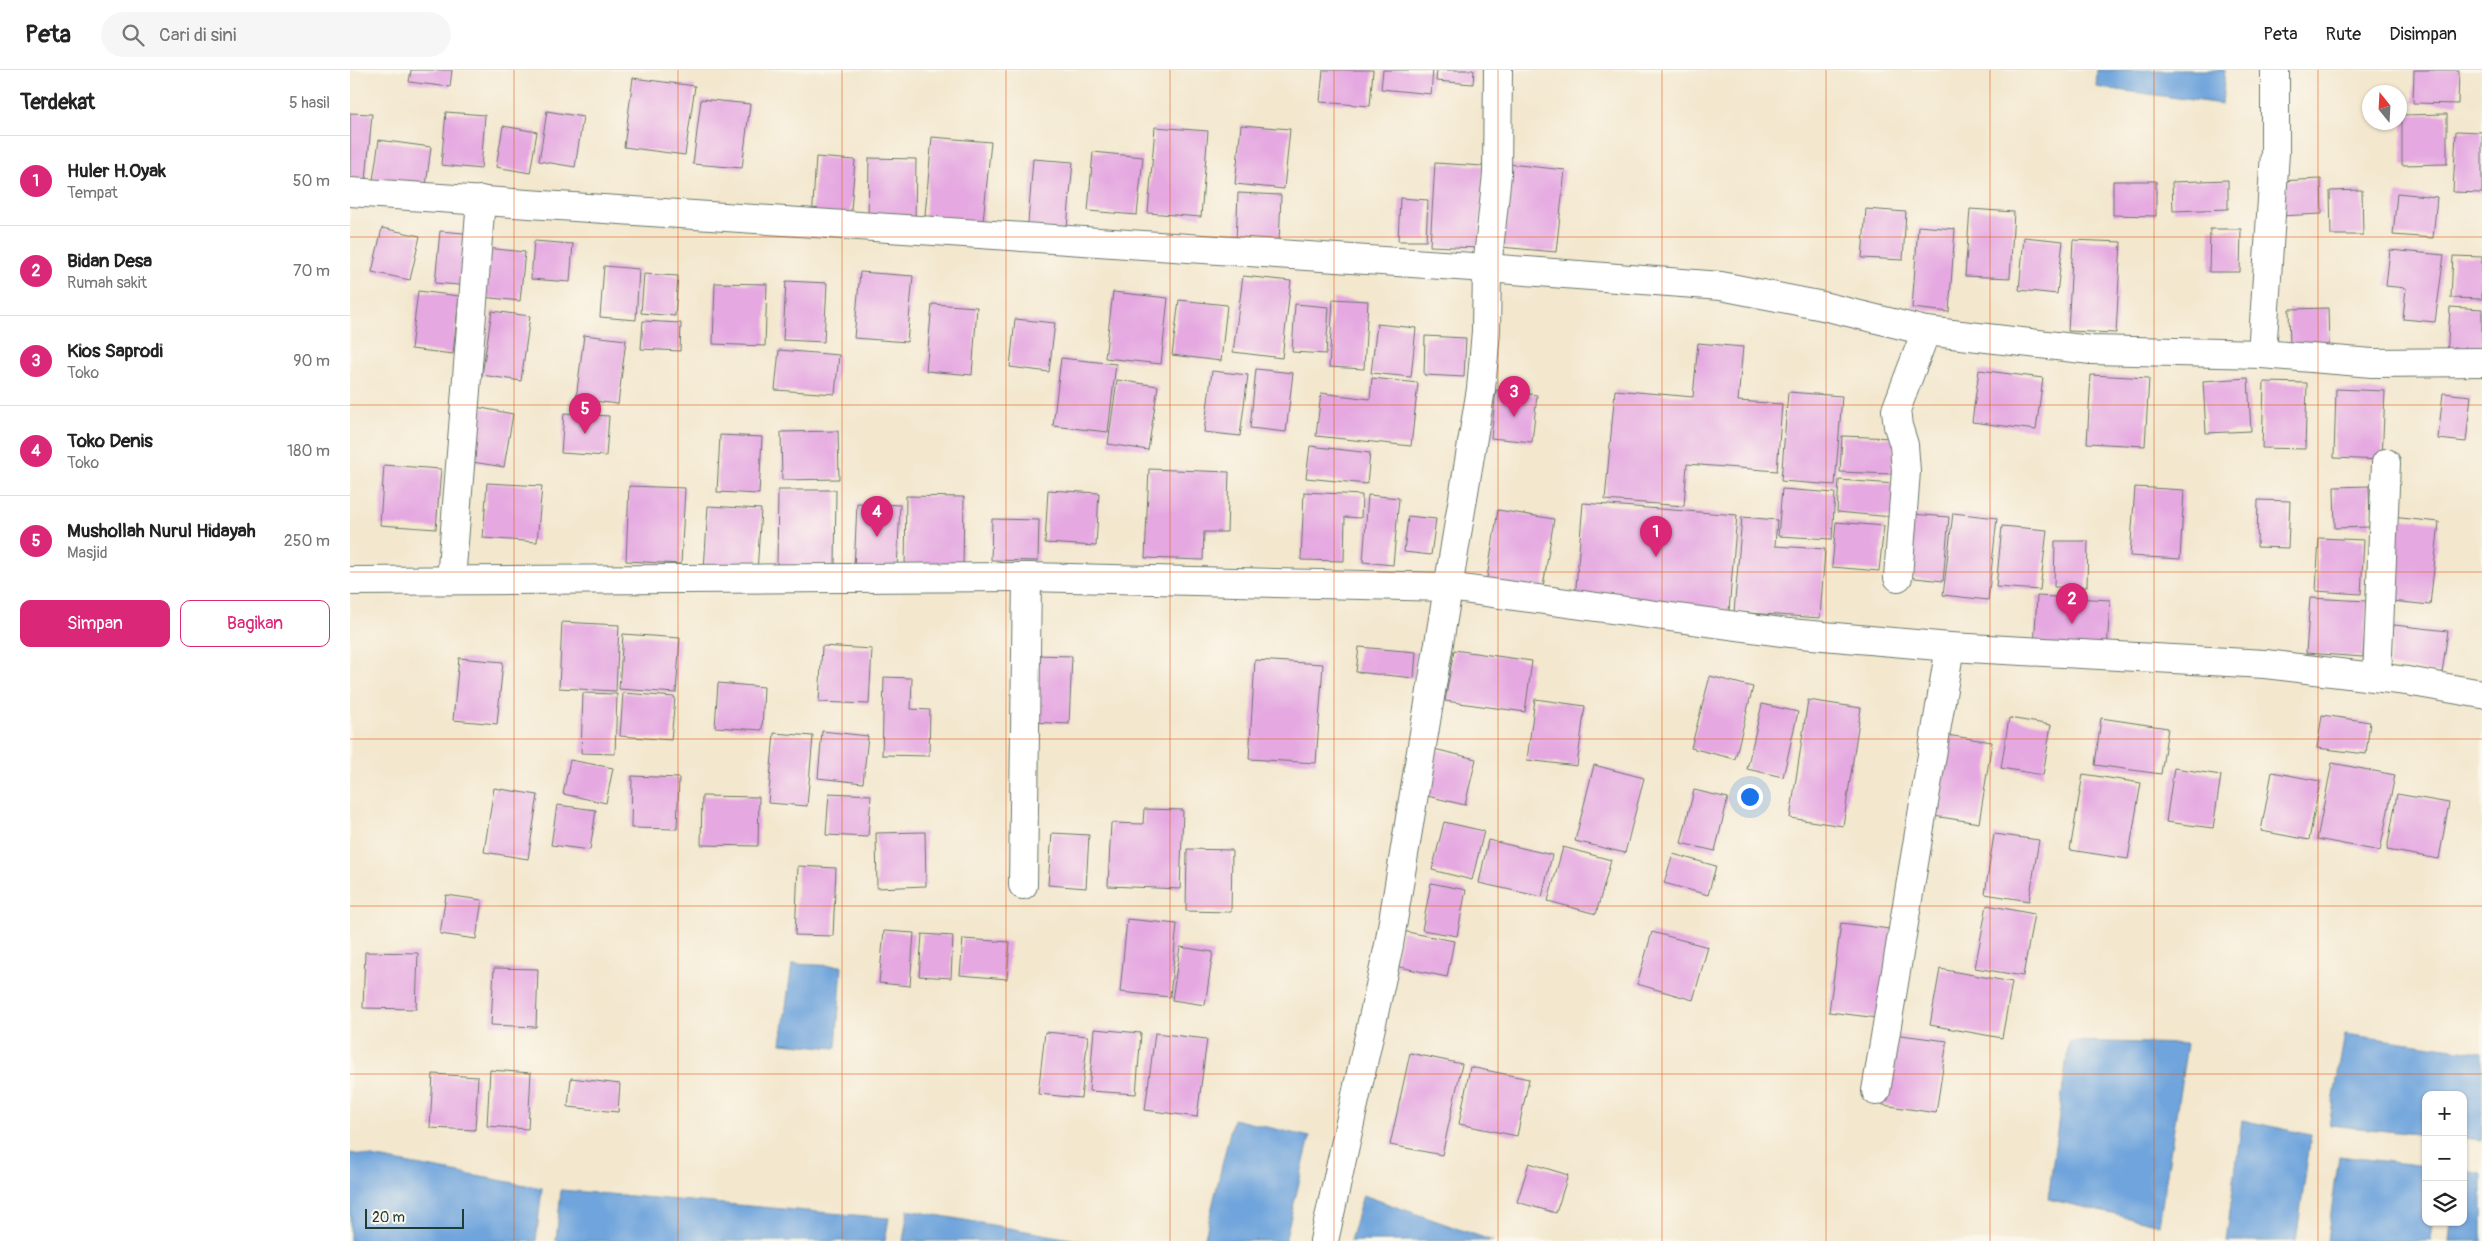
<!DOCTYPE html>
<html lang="id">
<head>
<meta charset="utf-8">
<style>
	:root { --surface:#fff; --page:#f6f6f6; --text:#222; --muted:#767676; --line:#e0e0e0; --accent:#db2777 }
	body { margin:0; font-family:Pangolin,sans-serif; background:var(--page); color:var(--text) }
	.controls { position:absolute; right:15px; bottom:15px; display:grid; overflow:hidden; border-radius:10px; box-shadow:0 1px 4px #0004 }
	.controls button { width:45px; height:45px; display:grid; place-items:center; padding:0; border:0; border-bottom:1px solid var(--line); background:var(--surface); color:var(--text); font:25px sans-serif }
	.compass { position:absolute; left:2012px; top:15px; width:45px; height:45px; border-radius:50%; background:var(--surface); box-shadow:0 1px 4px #0004; rotate:342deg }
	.scale { position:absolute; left:15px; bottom:12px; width:99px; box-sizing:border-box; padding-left:5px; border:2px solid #1f3d34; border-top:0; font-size:14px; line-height:18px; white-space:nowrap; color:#1f3d34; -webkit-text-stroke:4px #fbf7ec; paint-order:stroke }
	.you { position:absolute; left:1399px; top:726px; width:18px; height:18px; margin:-12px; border:4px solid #fff; border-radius:50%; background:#1a73e8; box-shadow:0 0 0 8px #1a73e833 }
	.badge { display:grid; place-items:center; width:32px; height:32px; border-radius:50%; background:var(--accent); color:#fff; font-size:16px; font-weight:700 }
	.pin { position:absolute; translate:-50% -41px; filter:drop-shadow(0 1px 2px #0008) }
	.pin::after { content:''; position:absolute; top:26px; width:18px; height:15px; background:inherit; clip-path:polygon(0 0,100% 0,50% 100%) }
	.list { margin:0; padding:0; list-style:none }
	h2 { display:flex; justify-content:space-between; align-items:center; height:65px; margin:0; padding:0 20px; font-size:21px }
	h2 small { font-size:16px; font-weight:400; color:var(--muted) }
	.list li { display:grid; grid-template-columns:32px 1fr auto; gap:15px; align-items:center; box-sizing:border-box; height:90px; padding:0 20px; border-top:1px solid var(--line) }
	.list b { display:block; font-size:19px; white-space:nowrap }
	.list p { margin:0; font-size:16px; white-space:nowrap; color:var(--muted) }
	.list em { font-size:16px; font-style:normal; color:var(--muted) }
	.actions { display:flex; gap:10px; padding:15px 20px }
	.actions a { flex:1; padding:11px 0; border:1px solid var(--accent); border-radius:10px; text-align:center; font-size:18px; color:var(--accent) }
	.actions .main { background:var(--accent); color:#fff }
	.icon { flex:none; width:28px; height:28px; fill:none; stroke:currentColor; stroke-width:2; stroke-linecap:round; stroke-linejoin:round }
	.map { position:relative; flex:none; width:2132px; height:1171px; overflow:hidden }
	header { display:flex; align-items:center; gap:30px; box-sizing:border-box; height:70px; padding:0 25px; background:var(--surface); border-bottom:1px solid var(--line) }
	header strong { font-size:24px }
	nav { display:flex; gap:28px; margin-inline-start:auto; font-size:18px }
	.search { width:350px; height:45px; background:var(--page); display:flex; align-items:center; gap:12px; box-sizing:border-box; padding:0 18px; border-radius:28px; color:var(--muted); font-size:19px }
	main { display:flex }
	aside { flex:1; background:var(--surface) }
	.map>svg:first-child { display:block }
	.water { fill:#6fa4dc; stroke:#477088 }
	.building { fill:#e5a8e1 }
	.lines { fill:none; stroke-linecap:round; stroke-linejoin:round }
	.minor-casing { stroke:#69786a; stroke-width:30 }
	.minor { stroke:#fff; stroke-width:28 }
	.grid { fill:none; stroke:#de580e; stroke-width:1; stroke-opacity:0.55 }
</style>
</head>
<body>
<header>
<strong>Peta</strong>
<div class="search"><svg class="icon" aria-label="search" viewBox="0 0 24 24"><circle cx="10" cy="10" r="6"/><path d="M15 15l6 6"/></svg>Cari di sini</div>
<nav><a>Peta</a><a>Rute</a><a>Disimpan</a></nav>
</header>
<main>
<aside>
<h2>Terdekat<small>5 hasil</small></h2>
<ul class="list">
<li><span class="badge">1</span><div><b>Huler H.Oyak</b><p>Tempat</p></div><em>50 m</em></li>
<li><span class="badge">2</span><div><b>Bidan Desa</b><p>Rumah sakit</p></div><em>70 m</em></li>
<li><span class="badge">3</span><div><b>Kios Saprodi</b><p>Toko</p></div><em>90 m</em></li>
<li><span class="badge">4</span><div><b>Toko Denis</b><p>Toko</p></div><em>180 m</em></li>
<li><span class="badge">5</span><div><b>Mushollah Nurul Hidayah</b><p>Masjid</p></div><em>250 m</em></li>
</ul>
<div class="actions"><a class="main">Simpan</a><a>Bagikan</a></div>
</aside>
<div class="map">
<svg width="2132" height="1171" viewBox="0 0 2132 1171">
	<rect width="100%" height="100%" fill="#fbf7ec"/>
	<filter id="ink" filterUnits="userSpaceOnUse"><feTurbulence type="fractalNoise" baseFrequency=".02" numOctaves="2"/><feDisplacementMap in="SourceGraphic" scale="10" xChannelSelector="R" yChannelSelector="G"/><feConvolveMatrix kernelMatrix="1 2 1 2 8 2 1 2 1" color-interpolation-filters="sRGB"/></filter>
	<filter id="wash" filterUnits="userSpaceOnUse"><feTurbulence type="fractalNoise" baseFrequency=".0096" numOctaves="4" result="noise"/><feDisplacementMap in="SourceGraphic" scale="20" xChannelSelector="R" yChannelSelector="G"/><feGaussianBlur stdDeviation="1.12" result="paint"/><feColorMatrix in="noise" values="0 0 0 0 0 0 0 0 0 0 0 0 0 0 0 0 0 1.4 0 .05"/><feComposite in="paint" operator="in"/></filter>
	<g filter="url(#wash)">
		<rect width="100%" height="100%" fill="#f3e7ce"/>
		<!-- water -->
		<g class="water">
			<polygon points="1747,0 1875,0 1872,34 1746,17"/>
			<polygon points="442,894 492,896 486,978 431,973"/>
			<polygon points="1995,964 2132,983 2132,1070 2113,1068 2113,1025 2076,1025 2076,1065 1979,1055"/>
			<polygon points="1719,971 1837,974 1809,1155 1698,1129"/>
			<polygon points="883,1049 960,1067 935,1171 854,1171"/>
			<polygon points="1892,1050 1961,1065 1946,1171 1876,1171"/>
			<polygon points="0,1083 192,1118 186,1171 0,1171"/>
			<polygon points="1989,1086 2076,1096 2076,1152 2083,1152 2081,1171 1977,1171"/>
			<polygon points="2113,1100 2132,1104 2132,1171 2099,1171 2101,1152 2113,1152"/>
			<polygon points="211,1120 539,1148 535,1171 206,1171"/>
			<polygon points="1013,1125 1143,1171 1000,1171"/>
			<polygon points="558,1140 732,1171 553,1171"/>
		</g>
		<g id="blocks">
			<!-- building -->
			<g class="building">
				<polygon points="61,0 102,0 100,17 59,12"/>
				<polygon points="973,0 1023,0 1020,36 970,32"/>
				<polygon points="1033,0 1083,0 1081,24 1031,19"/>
				<polygon points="1087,0 1124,0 1123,14 1086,11"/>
				<polygon points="2064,0 2109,0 2108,34 2063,33"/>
				<polygon points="283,8 345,16 335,85 274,77"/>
				<polygon points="351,29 400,34 392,98 343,94"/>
				<polygon points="197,41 233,47 225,97 189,91"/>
				<polygon points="96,42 135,45 131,99 91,95"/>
				<polygon points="0,43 22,44 16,110 0,109"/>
				<polygon points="2097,44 2097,94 2052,95 2052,45"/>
				<polygon points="891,55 940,59 934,119 885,114"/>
				<polygon points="153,56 187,62 180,103 146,97"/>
				<polygon points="805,57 858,61 851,147 798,143"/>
				<polygon points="2106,61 2132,62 2132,123 2103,122"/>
				<polygon points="582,67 641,72 632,161 574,156"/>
				<polygon points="29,70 81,77 75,124 22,117"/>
				<polygon points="743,82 793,87 787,145 738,141"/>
				<polygon points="466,87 505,90 500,153 462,151"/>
				<polygon points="519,88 566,89 565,153 518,152"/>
				<polygon points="683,89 723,92 716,168 677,165"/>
				<polygon points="1085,93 1133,96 1129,178 1080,176"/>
				<polygon points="1159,94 1215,100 1206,182 1150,177"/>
				<polygon points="1971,109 1972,144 1929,146 1928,111"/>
				<polygon points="1878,110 1878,139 1823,141 1822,112"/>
				<polygon points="1763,111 1806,111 1806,146 1763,145"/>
				<polygon points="2012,120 2013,165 1981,165 1980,121"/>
				<polygon points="888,123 931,125 929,174 886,172"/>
				<polygon points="2047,123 2087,127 2083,168 2043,165"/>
				<polygon points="1050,128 1078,130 1076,171 1048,171"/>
				<polygon points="1516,139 1556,142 1553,190 1512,188"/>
				<polygon points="1620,139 1664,142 1660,208 1615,206"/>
				<polygon points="1568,156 1605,159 1599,242 1562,238"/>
				<polygon points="32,158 70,166 60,210 22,202"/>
				<polygon points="1860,159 1891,159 1890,202 1859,202"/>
				<polygon points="90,161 125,164 120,216 85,213"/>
				<polygon points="1674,167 1713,171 1707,224 1669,220"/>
				<polygon points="1723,170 1771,172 1766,263 1718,261"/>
				<polygon points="184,171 223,174 220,212 181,209"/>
				<polygon points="136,178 175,182 170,231 132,227"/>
				<polygon points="2040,180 2094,185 2085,252 2053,249 2056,218 2036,216"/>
				<polygon points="2103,186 2132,187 2132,229 2101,228"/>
				<polygon points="254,196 289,199 286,250 250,247"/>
				<polygon points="510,202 563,206 557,272 504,268"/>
				<polygon points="294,204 328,206 325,246 291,243"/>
				<polygon points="893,206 941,211 932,288 883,282"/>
				<polygon points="436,211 477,213 474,272 433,270"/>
				<polygon points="365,213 417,214 415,276 363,274"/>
				<polygon points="68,221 109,226 103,284 61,279"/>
				<polygon points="763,222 818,228 811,294 755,288"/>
				<polygon points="983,229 1018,231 1014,299 979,297"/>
				<polygon points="829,230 877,235 871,291 822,285"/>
				<polygon points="582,234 627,237 622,305 576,301"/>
				<polygon points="945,234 979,237 976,284 942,282"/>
				<polygon points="2100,237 2132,239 2132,289 2097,287"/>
				<polygon points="1978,238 1979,277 1940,278 1939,239"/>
				<polygon points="142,241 180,246 171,311 132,305"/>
				<polygon points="665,249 705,253 699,302 660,297"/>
				<polygon points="293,251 331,253 330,281 291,279"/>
				<polygon points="1027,254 1066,258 1061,307 1021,303"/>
				<polygon points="234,265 276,270 268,334 226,329"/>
				<polygon points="1075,266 1116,268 1114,307 1074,305"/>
				<polygon points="1348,273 1393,277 1388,331 1432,334 1427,401 1337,394 1334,436 1255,430 1265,320 1343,327"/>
				<polygon points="429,280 489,285 485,324 425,320"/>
				<polygon points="711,288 766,294 758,362 703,356"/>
				<polygon points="906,299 943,303 936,362 900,358"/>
				<polygon points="1629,300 1693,308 1686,360 1622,352"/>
				<polygon points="862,301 898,305 890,366 854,362"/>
				<polygon points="1741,305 1799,308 1795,376 1737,373"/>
				<polygon points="1022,308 1068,313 1061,376 966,366 971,323 1020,329"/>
				<polygon points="1898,308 1901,361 1856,363 1853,311"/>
				<polygon points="767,310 808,316 798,380 758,374"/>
				<polygon points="1914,312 1957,313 1955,379 1912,378"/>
				<polygon points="1986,319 2035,321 2032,390 1984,388"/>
				<polygon points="1146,320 1187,325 1182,372 1141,368"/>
				<polygon points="1438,322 1492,326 1485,415 1431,411"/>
				<polygon points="2093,323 2121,326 2116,372 2088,369"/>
				<polygon points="126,337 163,344 154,397 116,391"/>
				<polygon points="214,343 259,346 256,386 211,383"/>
				<polygon points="488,361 489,409 432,410 431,362"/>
				<polygon points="370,365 412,367 409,424 367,422"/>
				<polygon points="1492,366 1544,368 1542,404 1490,402"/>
				<polygon points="960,376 1020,383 1017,414 956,408"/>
				<polygon points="34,395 91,399 86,459 30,455"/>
				<polygon points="799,399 879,402 877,462 854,462 853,490 795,488"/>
				<polygon points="1489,410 1545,414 1542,447 1487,442"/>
				<polygon points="137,413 192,416 187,472 133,468"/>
				<polygon points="279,416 335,418 331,494 276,491"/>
				<polygon points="2019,416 2020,457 1985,458 1984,417"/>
				<polygon points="1785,417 1834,420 1830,489 1780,486"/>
				<polygon points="1432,419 1485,423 1482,469 1428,466"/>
				<polygon points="428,420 486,420 485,497 427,497"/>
				<polygon points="698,420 749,423 746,476 695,473"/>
				<polygon points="954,422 1012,425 1011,448 995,447 994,491 951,490"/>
				<polygon points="1018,425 1049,428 1043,495 1013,492"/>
				<polygon points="556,426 614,427 613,499 555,499"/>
				<polygon points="1908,430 1940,431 1938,478 1907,477"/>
				<polygon points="507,433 550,435 547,501 504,500"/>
				<polygon points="1233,433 1387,445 1379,541 1225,529"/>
				<polygon points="358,436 411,439 407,503 354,500"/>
				<polygon points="1148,440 1204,449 1192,523 1136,514"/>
				<polygon points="1603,443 1647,448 1638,530 1593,525"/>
				<polygon points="1562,444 1599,447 1593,511 1556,507"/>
				<polygon points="1058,446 1086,449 1081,485 1054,482"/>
				<polygon points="1392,447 1427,450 1425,476 1475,479 1470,548 1384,542"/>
				<polygon points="2041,447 2089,452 2080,535 2032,530"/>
				<polygon points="642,449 689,450 688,491 641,490"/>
				<polygon points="1486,452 1534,456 1529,501 1482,497"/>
				<polygon points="1652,456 1697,460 1690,520 1646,517"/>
				<polygon points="1969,468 2014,470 2011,524 1966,521"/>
				<polygon points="1705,471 1738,471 1737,517 1704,517"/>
				<polygon points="1687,526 1760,530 1757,582 1684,578"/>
				<polygon points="1960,528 2017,531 2013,587 1956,583"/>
				<polygon points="212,552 269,555 266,621 209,618"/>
				<polygon points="2044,555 2098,561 2092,603 2039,596"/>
				<polygon points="273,564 330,568 326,623 269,619"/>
				<polygon points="472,576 522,579 519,634 469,632"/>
				<polygon points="1009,577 1066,582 1064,608 1006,602"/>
				<polygon points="1104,580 1182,591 1175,642 1095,631"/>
				<polygon points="685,585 722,586 719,654 682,652"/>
				<polygon points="109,588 153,592 147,654 103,650"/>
				<polygon points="905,590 973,594 966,693 899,689"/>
				<polygon points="1360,606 1403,617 1385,689 1341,678"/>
				<polygon points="534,607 562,608 561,639 580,640 579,686 532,685"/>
				<polygon points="368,613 414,617 412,660 365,657"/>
				<polygon points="233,623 267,624 265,684 231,683"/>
				<polygon points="273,623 325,627 321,670 270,666"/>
				<polygon points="1185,629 1235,636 1227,696 1177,690"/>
				<polygon points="1458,630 1511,638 1493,756 1440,748"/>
				<polygon points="1412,634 1448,642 1433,707 1397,699"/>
				<polygon points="1972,645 2020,652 2016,684 1967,678"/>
				<polygon points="1659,648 1701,655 1693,705 1651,698"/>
				<polygon points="1751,648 1818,658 1811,704 1745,695"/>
				<polygon points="472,661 518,666 513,713 468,708"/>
				<polygon points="424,663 463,666 457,736 418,733"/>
				<polygon points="1590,664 1642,672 1629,753 1577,745"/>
				<polygon points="1084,679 1126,689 1115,735 1073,725"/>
				<polygon points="220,690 263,698 256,733 213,724"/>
				<polygon points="1982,693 2045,705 2030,781 1967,769"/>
				<polygon points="1244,695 1294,708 1275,783 1225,771"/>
				<polygon points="1824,698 1871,705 1863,758 1816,752"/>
				<polygon points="1922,702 1970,711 1959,770 1911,761"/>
				<polygon points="1733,704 1791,713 1778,789 1720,780"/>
				<polygon points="282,706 329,708 327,759 281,758"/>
				<polygon points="144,718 188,725 178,789 134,782"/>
				<polygon points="1344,720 1378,728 1365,781 1331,773"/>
				<polygon points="479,723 521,725 518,767 476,765"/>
				<polygon points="2047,724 2099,733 2089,789 2037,780"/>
				<polygon points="352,726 409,727 408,776 351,775"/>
				<polygon points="207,735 246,740 240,780 201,775"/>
				<polygon points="794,739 833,740 830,819 758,816 761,753 793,754"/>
				<polygon points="1094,752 1134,761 1122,810 1082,800"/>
				<polygon points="575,762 576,816 527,818 526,763"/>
				<polygon points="702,763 739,765 736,818 698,815"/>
				<polygon points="1644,764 1689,770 1679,831 1635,824"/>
				<polygon points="1138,770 1202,785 1192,827 1129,813"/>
				<polygon points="1213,777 1261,790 1246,844 1198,831"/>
				<polygon points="837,779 882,780 881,842 836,841"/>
				<polygon points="1323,784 1366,796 1358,825 1314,813"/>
				<polygon points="448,796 486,798 483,866 445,865"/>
				<polygon points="1081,813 1116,820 1107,866 1072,860"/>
				<polygon points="96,825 132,830 126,869 90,864"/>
				<polygon points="1637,835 1684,844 1673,906 1625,898"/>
				<polygon points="777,849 827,854 820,927 770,922"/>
				<polygon points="1491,853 1548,860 1536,949 1479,942"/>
				<polygon points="534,861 564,863 560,916 529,913"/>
				<polygon points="1052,861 1104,871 1097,907 1045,896"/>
				<polygon points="1302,862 1358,877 1343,930 1287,914"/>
				<polygon points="572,864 603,866 601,908 569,906"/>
				<polygon points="613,869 660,872 657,909 610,905"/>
				<polygon points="830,877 863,882 855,935 822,930"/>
				<polygon points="15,882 68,883 66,939 13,938"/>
				<polygon points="144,898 188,899 186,957 141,955"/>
				<polygon points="1590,899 1662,912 1652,968 1580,955"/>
				<polygon points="744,959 791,963 786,1024 739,1021"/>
				<polygon points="695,962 738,966 731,1028 688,1024"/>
				<polygon points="805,963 857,969 847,1047 795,1040"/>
				<polygon points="1543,964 1597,971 1586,1043 1533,1035"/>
				<polygon points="1060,983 1112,994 1092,1085 1040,1075"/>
				<polygon points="1120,997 1179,1009 1167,1066 1109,1054"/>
				<polygon points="140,1000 181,1003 178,1059 137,1056"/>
				<polygon points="83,1004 128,1007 125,1060 80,1058"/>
				<polygon points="221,1008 270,1014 268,1042 218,1037"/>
				<polygon points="1179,1093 1218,1105 1206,1143 1167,1132"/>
			</g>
		</g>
	</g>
	<g filter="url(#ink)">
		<use href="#blocks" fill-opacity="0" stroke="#69786a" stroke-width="1"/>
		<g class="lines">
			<!-- minor casing -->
			<g class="minor-casing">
				<g id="minor">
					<polyline points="0,122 1137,198 1371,216 1473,236 1576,261 1741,280 1912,284 2022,293 2132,292"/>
					<polyline points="1912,284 1925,83 1925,0"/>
					<polyline points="1548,507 1556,401 1554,375 1548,356 1546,340 1576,261"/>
					<polyline points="101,510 131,130"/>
					<polyline points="0,511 677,507 1098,517 1439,563 1600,577 1915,594 2057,611 2132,624"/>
					<polyline points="2027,607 2036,393"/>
					<polyline points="673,815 677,507"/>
					<polyline points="1526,1021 1600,577"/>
					<polyline points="974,1171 1039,875 1131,319 1136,261 1137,198 1147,104 1148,0"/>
				</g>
			</g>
			<!-- minor -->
			<use href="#minor" class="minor"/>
		</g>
	</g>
	<!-- grid -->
	<path class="grid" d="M164,0V1171M328,0V1171M492,0V1171M656,0V1171M820,0V1171M984,0V1171M1148,0V1171M1312,0V1171M1476,0V1171M1640,0V1171M1804,0V1171M1968,0V1171M0,167H2132M0,335H2132M0,502H2132M0,669H2132M0,836H2132M0,1004H2132"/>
</svg>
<div class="controls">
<button>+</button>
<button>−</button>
<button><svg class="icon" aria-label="layers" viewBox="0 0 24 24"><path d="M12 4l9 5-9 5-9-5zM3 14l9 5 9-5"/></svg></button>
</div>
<svg class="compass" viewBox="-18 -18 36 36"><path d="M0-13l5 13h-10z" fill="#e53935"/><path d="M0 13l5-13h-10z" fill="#767676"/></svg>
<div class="scale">20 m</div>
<div class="you"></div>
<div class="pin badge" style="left:1306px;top:487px">1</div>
<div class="pin badge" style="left:1722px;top:554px">2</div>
<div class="pin badge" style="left:1164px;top:347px">3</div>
<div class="pin badge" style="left:527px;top:467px">4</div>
<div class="pin badge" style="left:235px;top:364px">5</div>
</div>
</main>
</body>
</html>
